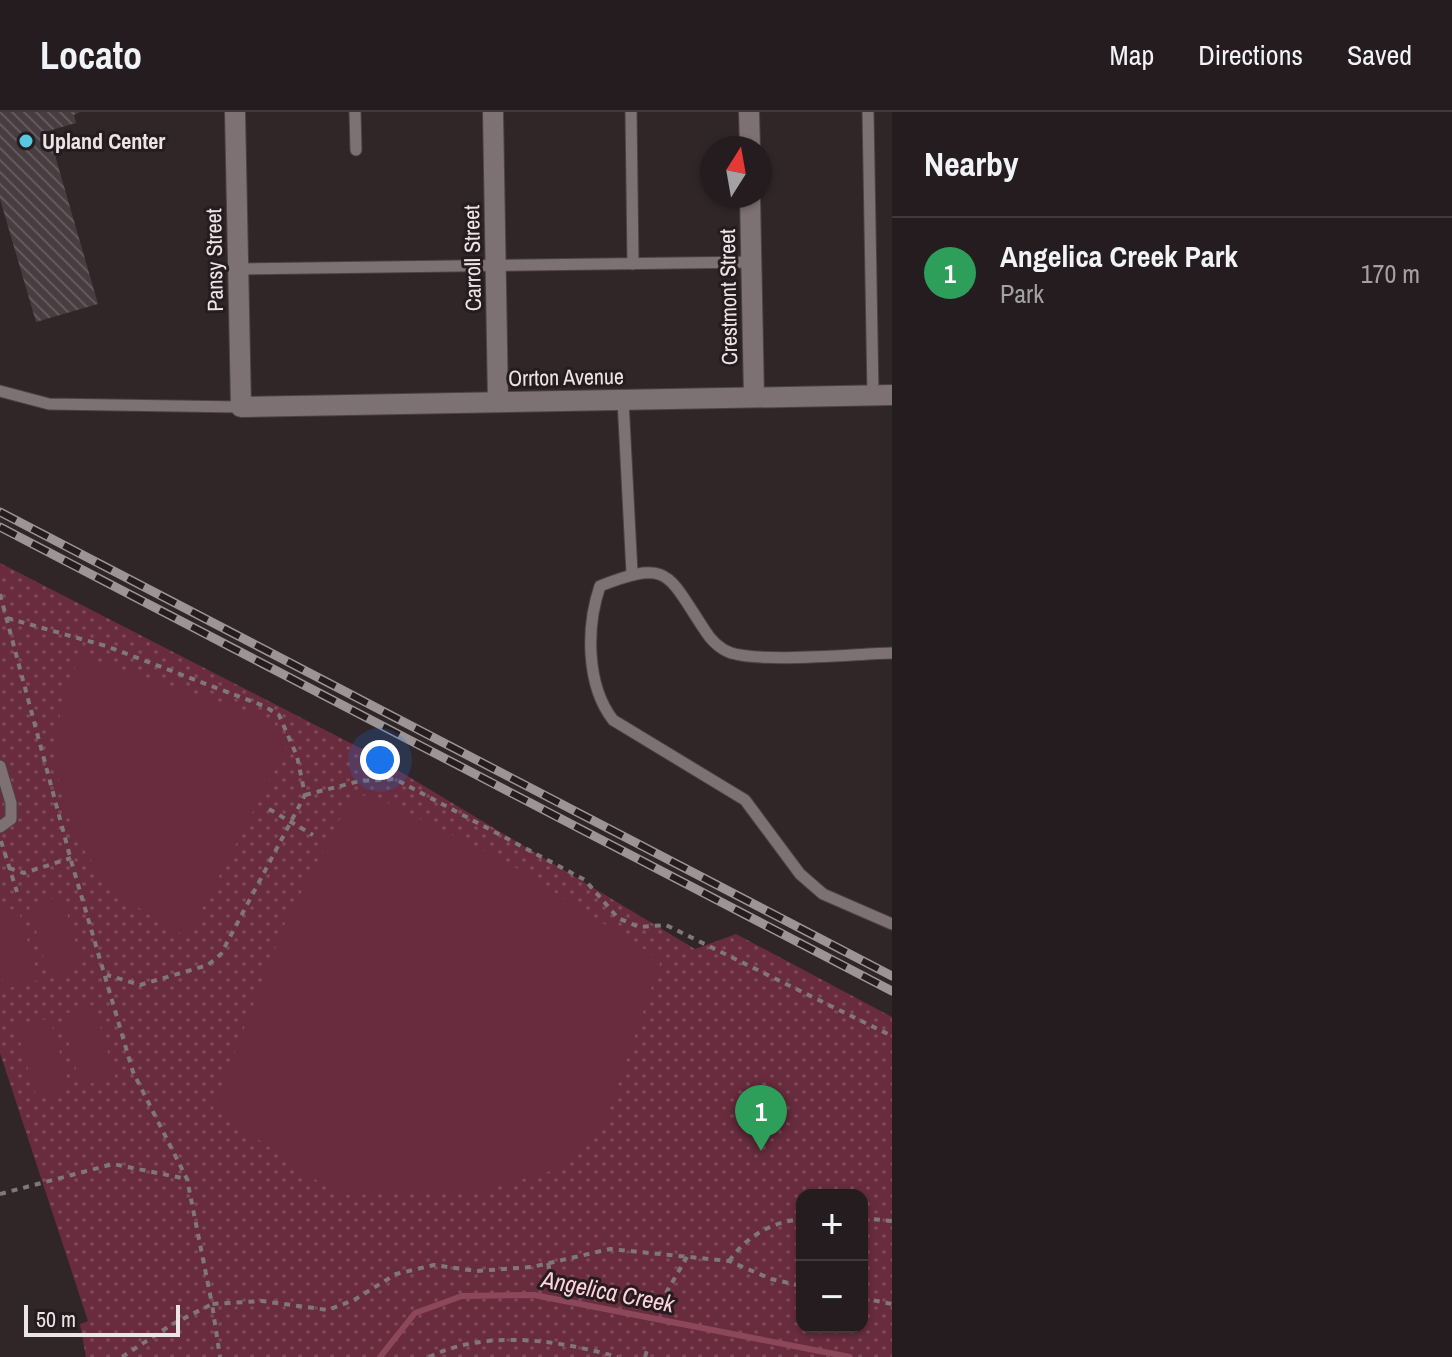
<!DOCTYPE html>
<html lang="en">
<head>
<meta charset="utf-8">
<style>
	:root { --surface:#241c1e; --page:#2c2527; --text:#f1f3f6; --muted:#a3a1a4; --line:#413a3c; --accent:#0b8043 }
	body { margin:0; font-family:"Archivo Narrow",sans-serif; background:var(--page); color:var(--text) }
	.controls { position:absolute; right:24px; bottom:24px; display:grid; overflow:hidden; border-radius:16px; box-shadow:0 2px 6px #0004 }
	.controls button { width:72px; height:72px; display:grid; place-items:center; padding:0; border:0; border-bottom:2px solid var(--line); background:var(--surface); color:var(--text); font:40px sans-serif }
	.compass { position:absolute; left:700px; top:24px; width:72px; height:72px; border-radius:50%; background:var(--surface); box-shadow:0 2px 6px #0004; rotate:11deg }
	.scale { position:absolute; left:24px; bottom:20px; width:156px; box-sizing:border-box; padding-left:8px; border:4px solid #ece5e6; border-top:0; font-size:22px; line-height:28px; white-space:nowrap; color:#ece5e6; -webkit-text-stroke:6px #261c1f; paint-order:stroke }
	.you { position:absolute; left:380px; top:648px; width:28px; height:28px; margin:-20px; border:6px solid #fff; border-radius:50%; background:#1a73e8; box-shadow:0 0 0 12px #1a73e833 }
	.badge { display:grid; place-items:center; width:52px; height:52px; border-radius:50%; background:var(--accent); color:#fff; font-size:26px; font-weight:700 }
	.pin { position:absolute; translate:-50% -66px; filter:drop-shadow(0 2px 4px #0008) }
	.pin::after { content:''; position:absolute; top:42px; width:28px; height:24px; background:inherit; clip-path:polygon(0 0,100% 0,50% 100%) }
	.list { margin:0; padding:0; list-style:none }
	h2 { display:flex; justify-content:space-between; align-items:center; height:104px; margin:0; padding:0 32px; font-size:34px }
	h2 small { font-size:26px; font-weight:400; color:var(--muted) }
	.list li { display:grid; grid-template-columns:52px 1fr auto; gap:24px; align-items:center; box-sizing:border-box; height:112px; padding:0 32px; border-top:2px solid var(--line) }
	.list b { display:block; font-size:30px; white-space:nowrap }
	.list p { margin:0; font-size:26px; white-space:nowrap; color:var(--muted) }
	.list em { font-size:26px; font-style:normal; color:var(--muted) }
	.map { position:relative; flex:none; width:892px; height:1245px; overflow:hidden }
	header { display:flex; align-items:center; gap:48px; box-sizing:border-box; height:112px; padding:0 40px; background:var(--surface); border-bottom:2px solid var(--line) }
	header strong { font-size:38px }
	nav { display:flex; gap:44px; margin-inline-start:auto; font-size:28px }
	main { display:flex }
	aside { flex:1; background:var(--surface) }
	.map>svg:first-child { display:block }
	.grass { fill:url(#grass-dots); fill-rule:evenodd }
	.garden { fill:#682c3e }
	.lines { fill:none; stroke-linecap:round; stroke-linejoin:round }
	.stream { stroke:#8d475b; stroke-width:6 }
	.building { fill:url(#building-back-hatch) }
	.service-casing { stroke:#4b4244; stroke-width:13 }
	.minor-casing { stroke:#4b4244; stroke-width:22 }
	.path { stroke:#807779; stroke-width:4; stroke-dasharray:6 6; stroke-linecap:butt }
	.service { stroke:#7d7174; stroke-width:11 }
	.minor { stroke:#7d7174; stroke-width:20 }
	.rail-casing { stroke:#9c9495; stroke-width:9 }
	.rail { stroke:#261c1f; stroke-width:6; stroke-dasharray:18; stroke-linecap:butt }
	.poi-dot { fill:#56c9e0; stroke:#261c1f; stroke-width:3 }
	.labels { text-anchor:middle; stroke-width:6; stroke-linejoin:round; paint-order:stroke }
	.poi-label { font-size:22px; font-weight:bold; fill:#ece5e6; stroke:#261c1f; text-anchor:start }
	.street-label { font-size:22px; fill:#ece5e6; stroke:#261c1f }
	.water-label { font-size:24px; font-style:italic; fill:#ffd3dd; stroke:#261c1f }
</style>
</head>
<body>
<header>
<strong>Locato</strong>
<nav><a>Map</a><a>Directions</a><a>Saved</a></nav>
</header>
<main>
<div class="map">
<svg width="892" height="1245" viewBox="0 0 892 1245">
	<defs>
		<pattern id="grass-dots" width="8" height="8" patternUnits="userSpaceOnUse" patternTransform="scale(2)"><rect width="8" height="8" fill="#682c3e"/><path d="M2 2h.1M6 6h.1" fill="none" stroke="#7e4a5a" stroke-width="1.8" stroke-linecap="round"/></pattern>
		<pattern id="building-back-hatch" width="6" height="6" patternUnits="userSpaceOnUse" patternTransform="scale(2)"><rect width="6" height="6" fill="#483d40"/><path d="M-1 5l2 2M0 0l6 6M5-1l2 2" fill="none" stroke="#63595c"/></pattern>
	</defs>
	<rect width="100%" height="100%" fill="#302628"/>
	<!-- grass -->
	<path class="grass" d="M0,451L366,639L695,837L736,822L892,905V1245H86L80,1212L88,1209L0,941ZM802,1083H862V1215H802Z"/>
	<!-- garden -->
	<g class="garden">
		<path d="M79,544L273,608L286,637L187,825C122,791 80,755 62,682C57,662 54,642 57,621C60,594 70,569 79,544Z"/>
		<polygon points="370,682 507,750 661,848 606,1007 561,1056 481,1079 338,1083 213,996 285,811 350,688"/>
		<polygon points="62,784 83,856 49,865 29,793"/>
		<polygon points="18,796 39,868 5,877 0,858 0,801"/>
		<polygon points="94,893 115,965 81,974 61,903"/>
		<polygon points="50,906 70,977 37,987 16,915"/>
	</g>
	<g class="lines">
		<!-- stream -->
		<polyline class="stream" points="380,1245 415,1201 462,1184 534,1183 850,1245"/>
	</g>
	<!-- building -->
	<polygon class="building" points="0,0 80,0 74,3 76,11 48,19 98,192 36,210 0,87"/>
	<g class="lines">
		<!-- service casing -->
		<g class="service-casing">
			<g id="service">
				<polyline points="355,0 356,38"/>
				<polyline points="631,0 633,152"/>
				<polyline points="868,0 873,283"/>
				<polyline points="239,157 752,150"/>
				<polyline points="0,279 49,292 241,295"/>
				<polyline points="623,288 632,461"/>
				<path d="M892,541C853,542 766,551 731,541C720,537 710,527 704,517C667,461 669,447 600,474C586,515 586,573 613,608L745,688L800,762L823,782L892,812"/>
				<polyline points="0,654 11,691 11,707 0,715"/>
			</g>
		</g>
		<!-- minor casing -->
		<g class="minor-casing">
			<g id="minor">
				<polyline points="235,0 241,295 892,283"/>
				<polyline points="493,0 498,290"/>
				<polyline points="749,0 750,36"/>
				<polyline points="750,84 754,285"/>
			</g>
		</g>
		<!-- path -->
		<g class="path">
			<polyline points="0,482 72,752 133,960 187,1067 212,1192 262,1189 328,1198 354,1188 396,1162 434,1153 476,1159 532,1155 610,1137 729,1149 771,1167 802,1174"/>
			<polyline points="7,506 106,534 264,594 279,603 297,644 305,683 221,842 208,853 140,873 107,863"/>
			<polyline points="305,683 360,669 395,667 585,768 618,806 639,815 666,813 892,924"/>
			<polyline points="269,697 313,723"/>
			<polyline points="1,729 17,780"/>
			<polyline points="9,756 24,761 71,746"/>
			<polyline points="0,1082 113,1052 187,1067"/>
			<polyline points="862,1106 892,1109"/>
			<path d="M729,1149C747,1124 771,1110 802,1107"/>
			<polyline points="548,1151 553,1174"/>
			<polyline points="666,1181 687,1145"/>
			<polyline points="862,1186 892,1192"/>
			<polyline points="122,1245 171,1213 212,1192 220,1245"/>
			<path d="M429,1245C488,1217 557,1228 618,1245"/>
			<polyline points="645,1245 647,1238"/>
		</g>
		<!-- service -->
		<use href="#service" class="service"/>
		<!-- minor -->
		<use href="#minor" class="minor"/>
		<!-- rail casing -->
		<g class="rail-casing">
			<g id="rail">
				<polyline points="0,400 892,864"/>
				<polyline points="0,415 892,879"/>
			</g>
		</g>
		<!-- rail -->
		<use href="#rail" class="rail"/>
	</g>
	<!-- markers -->
	<circle class="poi-dot" cx="26" cy="29" r="8"/>
	<g class="labels">
		<!-- poi labels -->
		<g class="poi-label">
			<text x="42" y="37">Upland Center</text>
		</g>
		<!-- street labels -->
		<g class="street-label">
			<text transform="translate(472 146) rotate(-91)" y="8">Carroll Street</text>
			<text transform="translate(214 148) rotate(-91)" y="8">Pansy Street</text>
			<text transform="translate(728 185) rotate(-91)" y="8">Crestmont Street</text>
			<text transform="translate(566 265) rotate(-1)" y="8">Orrton Avenue</text>
		</g>
		<!-- water labels -->
		<g class="water-label">
			<text transform="translate(608 1180) rotate(11)" y="8">Angelica Creek</text>
		</g>
	</g>
</svg>
<div class="controls">
<button>+</button>
<button>−</button>
</div>
<svg class="compass" viewBox="-18 -18 36 36"><path d="M0-13l5 13h-10z" fill="#e53935"/><path d="M0 13l5-13h-10z" fill="#a3a1a4"/></svg>
<div class="scale">50 m</div>
<div class="you"></div>
<div class="pin badge" style="left:761px;top:1039px;background:#2e9e5b">1</div>
</div>
<aside>
<h2>Nearby<small></small></h2>
<ul class="list">
<li><span class="badge" style="background:#2e9e5b">1</span><div><b>Angelica Creek Park</b><p>Park</p></div><em>170 m</em></li>
</ul>
</aside>
</main>
</body>
</html>
